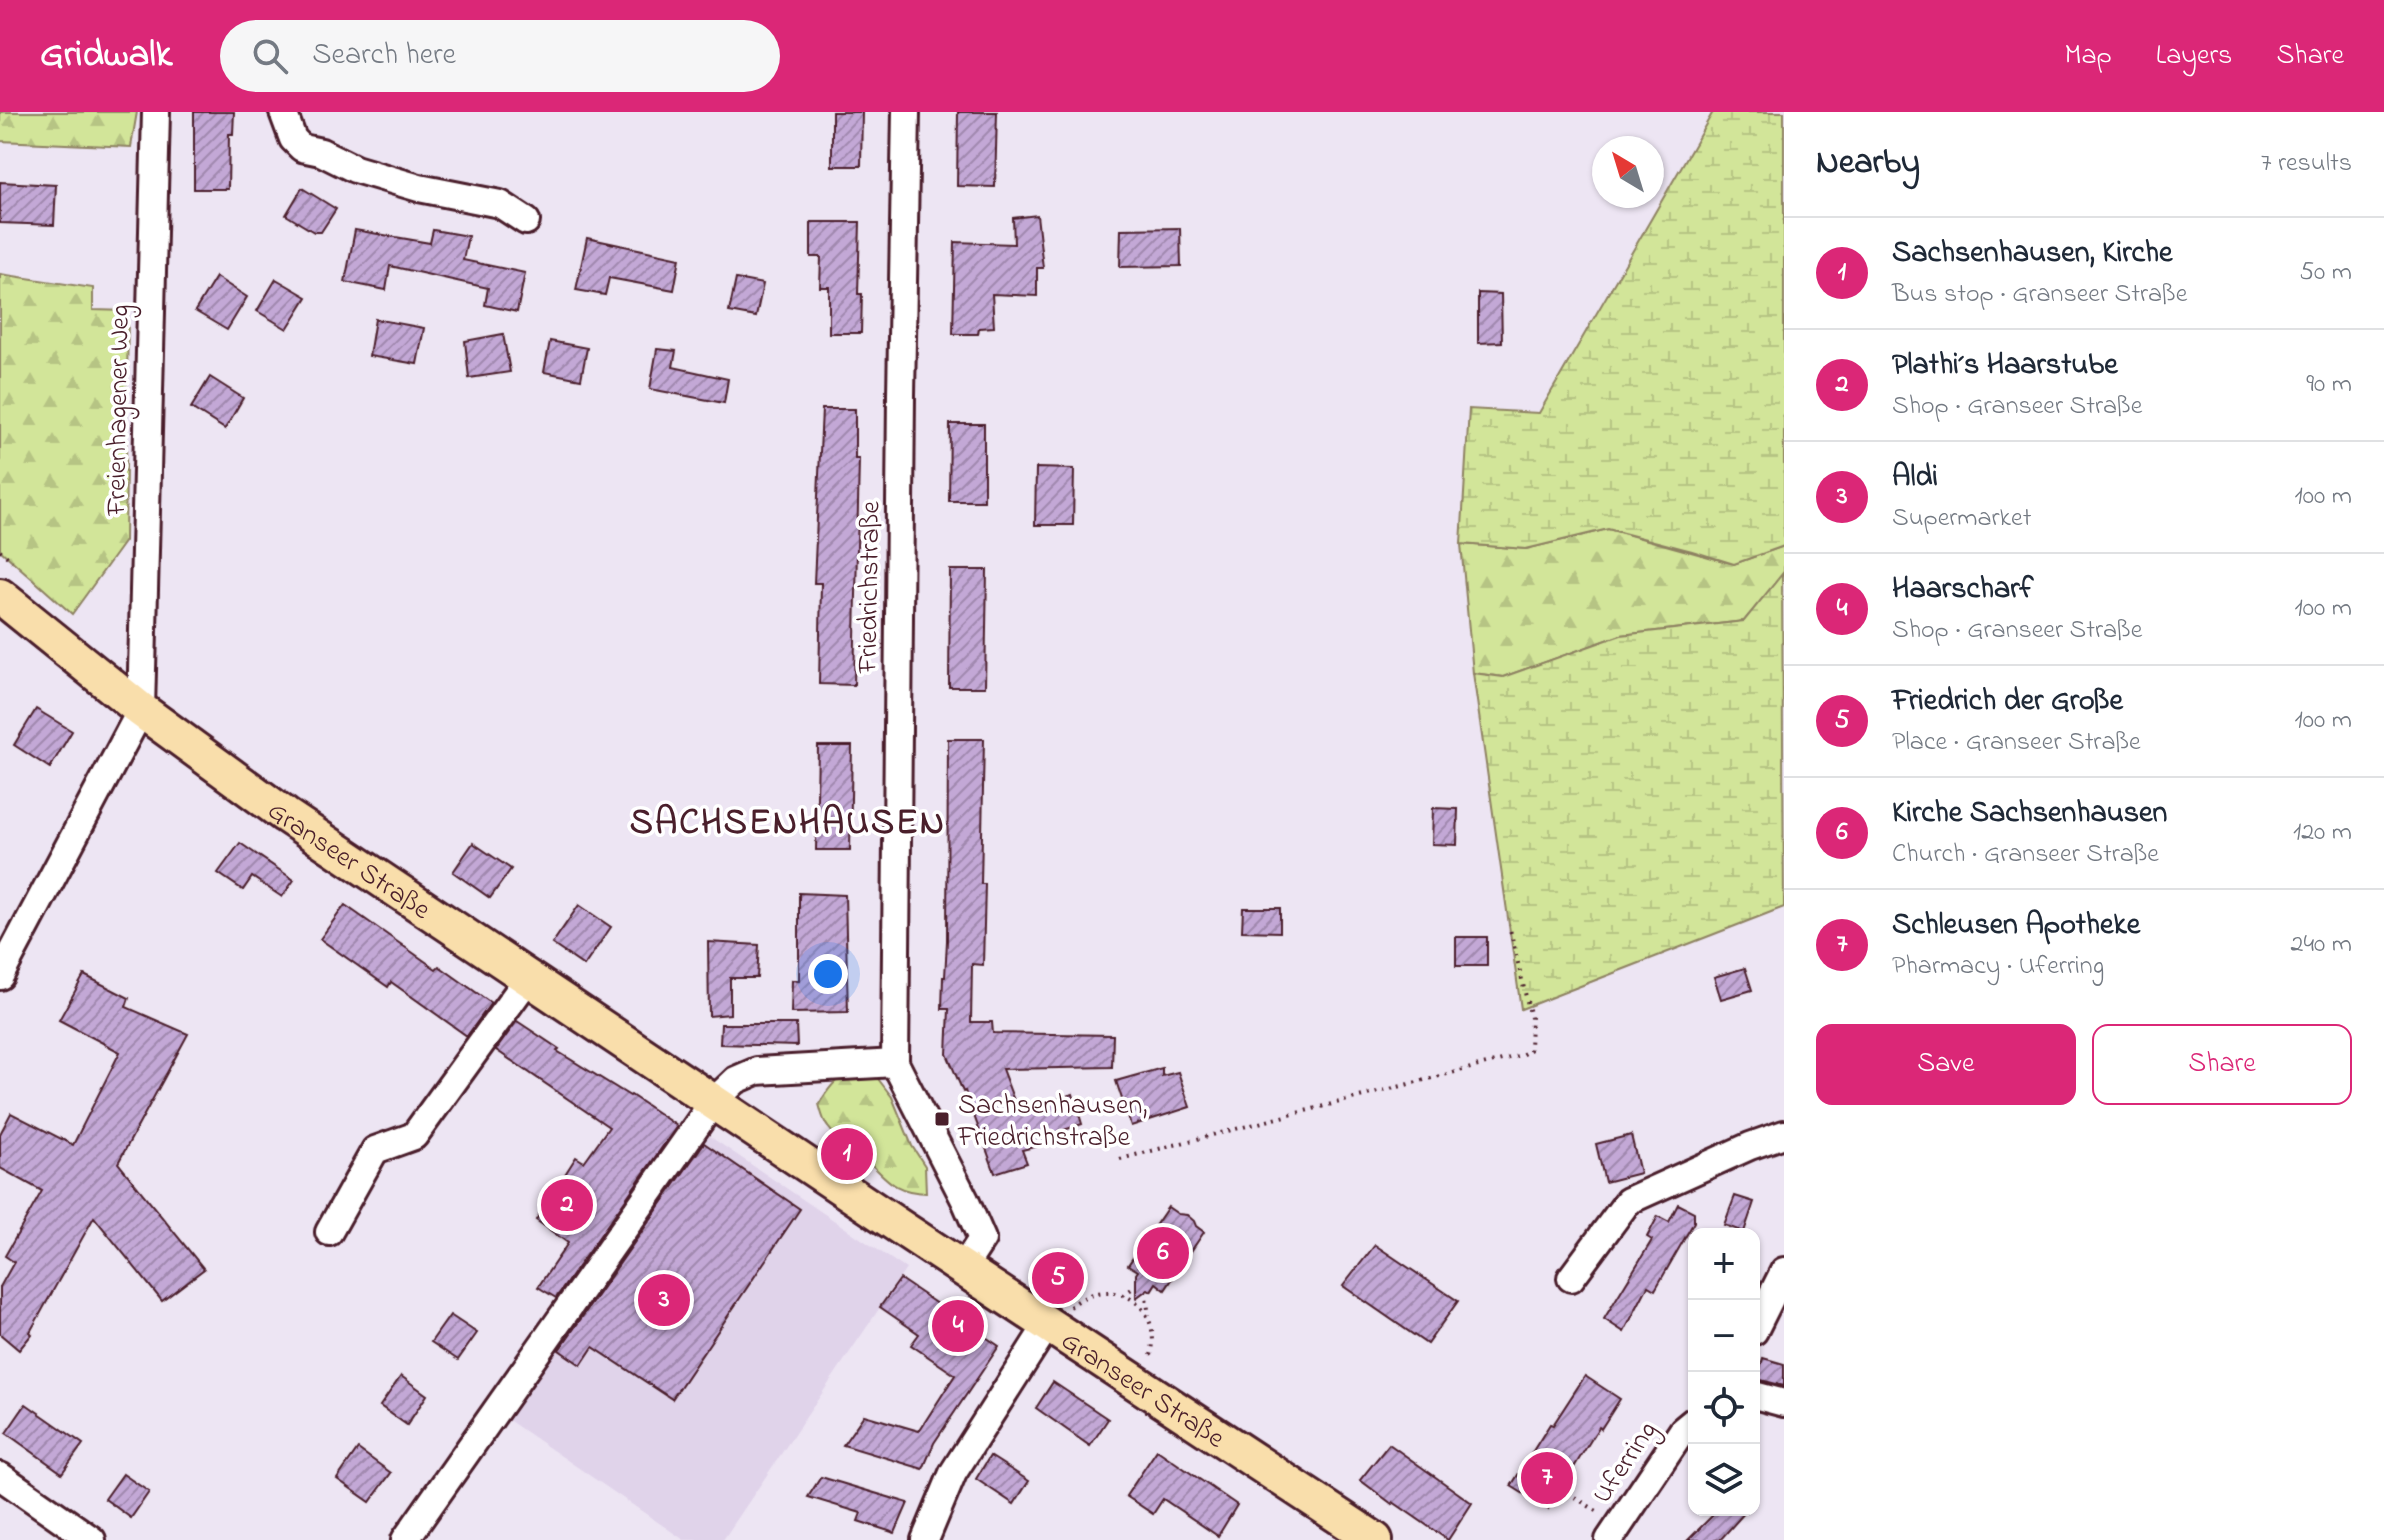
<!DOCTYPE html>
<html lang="en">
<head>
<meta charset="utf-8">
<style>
	:root { --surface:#fff; --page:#f6f6f7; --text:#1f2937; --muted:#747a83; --line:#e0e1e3; --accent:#db2777 }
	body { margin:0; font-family:"Indie Flower",sans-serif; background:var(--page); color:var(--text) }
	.controls { position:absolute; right:24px; bottom:24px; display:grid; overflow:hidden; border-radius:16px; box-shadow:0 2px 6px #0004 }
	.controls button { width:72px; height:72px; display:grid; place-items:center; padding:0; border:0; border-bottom:2px solid var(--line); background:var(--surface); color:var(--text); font:40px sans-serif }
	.compass { position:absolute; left:1592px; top:24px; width:72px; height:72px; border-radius:50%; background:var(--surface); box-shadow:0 2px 6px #0004; rotate:322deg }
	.you { position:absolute; left:828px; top:862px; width:28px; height:28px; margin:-20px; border:6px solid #fff; border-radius:50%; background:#1a73e8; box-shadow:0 0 0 12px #1a73e833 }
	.badge { display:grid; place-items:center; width:52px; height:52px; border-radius:50%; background:var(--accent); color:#fff; font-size:26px; font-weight:700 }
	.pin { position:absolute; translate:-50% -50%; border:4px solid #fff; box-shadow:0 2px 8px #0006 }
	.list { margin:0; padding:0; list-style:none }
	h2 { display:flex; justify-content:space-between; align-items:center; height:104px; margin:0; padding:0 32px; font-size:34px }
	h2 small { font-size:26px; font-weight:400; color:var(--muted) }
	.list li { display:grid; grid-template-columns:52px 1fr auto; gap:24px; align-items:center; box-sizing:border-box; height:112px; padding:0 32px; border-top:2px solid var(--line) }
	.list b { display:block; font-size:30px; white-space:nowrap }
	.list p { margin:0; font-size:26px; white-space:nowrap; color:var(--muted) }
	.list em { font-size:26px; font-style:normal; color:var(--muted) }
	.actions { display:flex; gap:16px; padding:24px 32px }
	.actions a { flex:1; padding:18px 0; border:2px solid var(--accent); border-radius:16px; text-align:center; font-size:28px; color:var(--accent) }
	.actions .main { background:var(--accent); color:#fff }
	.icon { flex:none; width:44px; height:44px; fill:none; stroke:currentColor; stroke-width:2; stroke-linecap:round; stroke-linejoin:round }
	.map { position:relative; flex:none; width:1784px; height:1428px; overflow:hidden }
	header { display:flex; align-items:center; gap:48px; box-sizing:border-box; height:112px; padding:0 40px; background:var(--accent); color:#fff }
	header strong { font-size:38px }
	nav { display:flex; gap:44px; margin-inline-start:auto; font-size:28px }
	.search { width:560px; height:72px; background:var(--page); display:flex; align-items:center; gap:20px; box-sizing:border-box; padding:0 28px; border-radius:44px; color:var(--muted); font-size:30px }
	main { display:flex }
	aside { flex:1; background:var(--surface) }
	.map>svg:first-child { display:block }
	.built { fill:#e0d3ea }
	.forest { fill:url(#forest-firs); stroke:#8e8262; stroke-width:2 }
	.wetland { fill:url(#wetland-marsh); stroke:#8e8262; stroke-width:2 }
	.building { fill:url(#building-hatch); stroke:#4a1f2b; stroke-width:2 }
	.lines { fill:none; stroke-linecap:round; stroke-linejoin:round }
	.minor-casing { stroke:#4a1f2b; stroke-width:32 }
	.major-casing { stroke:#4a1f2b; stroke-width:40 }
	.path { stroke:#4a1f2b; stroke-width:4; stroke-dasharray:2 6; stroke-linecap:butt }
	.minor { stroke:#fff; stroke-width:26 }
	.major { stroke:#f9deab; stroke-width:34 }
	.poi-dot { fill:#4a1f2b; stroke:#fff; stroke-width:3 }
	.labels { text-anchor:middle; stroke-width:7; stroke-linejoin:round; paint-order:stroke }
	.street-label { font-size:28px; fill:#4a1f2b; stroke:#fff }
	.poi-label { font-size:28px; fill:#4a1f2b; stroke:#fff; text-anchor:start }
	.district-label { font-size:36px; font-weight:bold; letter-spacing:2px; fill:#4a1f2b; stroke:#fff }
</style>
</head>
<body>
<header>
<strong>Gridwalk</strong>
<div class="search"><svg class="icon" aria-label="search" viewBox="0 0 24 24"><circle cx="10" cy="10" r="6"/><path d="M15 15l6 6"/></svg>Search here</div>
<nav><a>Map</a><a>Layers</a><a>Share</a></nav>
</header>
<main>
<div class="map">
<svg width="1784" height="1428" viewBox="0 0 1784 1428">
	<defs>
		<pattern id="forest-firs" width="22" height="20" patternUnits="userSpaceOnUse" patternTransform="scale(2)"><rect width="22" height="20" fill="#d2e599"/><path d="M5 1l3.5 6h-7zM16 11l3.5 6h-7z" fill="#b6c484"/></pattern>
		<pattern id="wetland-marsh" width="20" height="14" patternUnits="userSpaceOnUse" patternTransform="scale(2)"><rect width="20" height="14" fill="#d2e599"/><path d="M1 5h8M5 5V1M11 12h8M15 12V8" fill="none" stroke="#b6c484"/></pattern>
		<pattern id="building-hatch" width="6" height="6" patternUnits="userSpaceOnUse" patternTransform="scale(2)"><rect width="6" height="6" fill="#c3a8d6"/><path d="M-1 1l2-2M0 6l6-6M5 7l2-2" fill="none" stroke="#a088ae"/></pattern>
	</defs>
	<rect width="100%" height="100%" fill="#ede5f3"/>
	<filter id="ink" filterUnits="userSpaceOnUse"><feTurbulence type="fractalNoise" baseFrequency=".0125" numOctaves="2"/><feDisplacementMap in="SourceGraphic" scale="16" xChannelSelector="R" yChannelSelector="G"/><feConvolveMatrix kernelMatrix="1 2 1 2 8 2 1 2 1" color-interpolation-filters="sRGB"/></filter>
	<g filter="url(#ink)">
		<!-- built -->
		<polygon class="built" points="699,1021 706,1022 906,1157 723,1428 684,1428 507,1307"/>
		<!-- forest -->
		<g class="forest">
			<polygon points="0,0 137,0 131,35 0,29"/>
			<polygon points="0,162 93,176 93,198 128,199 125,429 72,502 0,438"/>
			<polygon points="1608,417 1734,452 1784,434 1784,462 1744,509 1621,523 1503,565 1473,561 1461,432 1526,437"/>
			<path d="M875,963L892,985L912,1034L925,1054L926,1081C890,1080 886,1064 862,1044C851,1035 837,1028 828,1015C823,1009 821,999 819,992C838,961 840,964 875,963Z"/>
		</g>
		<!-- wetland -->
		<g class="wetland">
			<polygon points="1713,0 1784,0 1784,434 1734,452 1692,439 1608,417 1526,437 1461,432 1469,297 1539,301"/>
			<polygon points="1782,462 1784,795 1521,897 1473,561 1503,565 1621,523 1744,509"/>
		</g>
		<!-- building -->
		<g class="building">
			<polygon points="194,0 234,0 233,22 229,22 228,77 194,77"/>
			<polygon points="832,0 862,0 861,54 832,54"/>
			<polygon points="958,0 997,0 995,75 957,74"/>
			<polygon points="0,70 56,73 54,113 0,111"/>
			<polygon points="302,76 336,97 321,120 314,120 286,103"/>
			<polygon points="1037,103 1043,156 1037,156 1037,184 992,182 994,215 979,216 978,222 953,222 955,130 1014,132 1013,106"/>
			<polygon points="811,110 860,110 858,182 862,182 861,221 829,221 829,175 820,175 821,145 811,145"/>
			<polygon points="1180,116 1181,154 1120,155 1121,117"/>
			<polygon points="355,118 430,131 433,118 468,124 463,148 525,161 517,200 485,193 488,176 390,154 386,178 345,170"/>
			<polygon points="587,126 680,146 674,178 609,166 605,183 576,178"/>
			<polygon points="216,165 247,185 227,218 195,199"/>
			<polygon points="276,167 307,185 287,217 257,199"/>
			<polygon points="736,167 763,172 756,205 729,200"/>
			<polygon points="1478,181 1501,182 1502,230 1478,231"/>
			<polygon points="375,207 424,216 417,252 369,244"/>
			<polygon points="503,222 510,260 469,266 465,229"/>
			<polygon points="550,229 587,236 581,267 544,260"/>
			<polygon points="657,237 676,239 673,255 728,267 724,291 650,277"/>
			<polygon points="210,265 243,286 225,317 191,296"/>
			<polygon points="822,297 855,297 855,347 859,347 854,573 819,572 821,471 814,471"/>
			<polygon points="950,312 984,312 984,389 949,389"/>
			<polygon points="1036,356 1074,357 1073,413 1035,413"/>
			<polygon points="950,458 987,458 985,575 949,575"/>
			<polygon points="36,597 72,619 50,656 14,633"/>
			<polygon points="948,627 984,627 981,772 985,772 983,853 972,852 971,910 992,910 993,921 1113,923 1112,955 1002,957 1018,999 1073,982 1082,1012 1049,1023 1051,1031 1022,1038 1027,1051 995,1061 965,979 963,980 947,942 949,897 942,897 943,865 945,865 947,829"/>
			<polygon points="818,634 852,634 850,738 816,738"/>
			<polygon points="1433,696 1458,697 1457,733 1432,732"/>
			<polygon points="240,731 294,768 282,785 252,765 243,778 218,761"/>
			<polygon points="473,731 511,757 490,786 453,760"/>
			<polygon points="799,781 845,783 848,900 791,901 792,868 799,869"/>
			<polygon points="345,793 436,857 439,854 491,891 467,924 391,870 388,875 320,827"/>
			<polygon points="579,793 611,815 584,854 552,832"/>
			<polygon points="1243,796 1280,796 1280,820 1242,819"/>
			<rect x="1456" y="825" width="31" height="29"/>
			<polygon points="708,830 759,833 757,866 730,866 730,902 709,904"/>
			<polygon points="1745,856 1752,878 1721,887 1714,865"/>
			<polygon points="84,863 129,886 126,895 188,922 118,1051 204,1157 162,1189 94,1105 30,1220 32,1222 19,1238 0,1222 0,1175 14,1150 5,1144 42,1079 0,1056 0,1022 11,1001 73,1033 120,940 59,908"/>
			<polygon points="517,909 559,937 557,939 630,984 631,983 677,1014 556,1186 538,1175 568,1131 536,1108 576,1045 584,1050 609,1015 496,938"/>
			<polygon points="721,912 796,912 797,934 720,932"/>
			<polygon points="1162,956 1162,964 1178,960 1190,995 1131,1014 1116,969"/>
			<polygon points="1631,1023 1640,1061 1605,1070 1596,1032"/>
			<polygon points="704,1031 800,1097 672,1287 593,1235 581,1253 559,1238"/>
			<polygon points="1735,1084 1754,1090 1744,1120 1724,1113"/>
			<polygon points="1678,1092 1694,1100 1694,1110 1655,1178 1648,1174 1624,1220 1604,1207 1652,1128 1647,1125 1658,1104 1669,1110"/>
			<polygon points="1168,1095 1178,1102 1187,1103 1194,1109 1196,1114 1204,1120 1165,1178 1156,1171 1151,1179 1148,1177 1136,1186 1136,1162 1138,1159 1128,1153"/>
			<polygon points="1375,1133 1458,1189 1427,1232 1343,1174"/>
			<polygon points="900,1167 999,1234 934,1331 923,1357 843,1333 864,1303 919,1319 955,1263 911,1233 919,1222 880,1195"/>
			<polygon points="450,1203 477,1221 458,1248 431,1230"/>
			<polygon points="1763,1246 1784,1252 1784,1274 1757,1267"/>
			<polygon points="401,1264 427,1283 407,1313 380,1294"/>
			<polygon points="1585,1264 1620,1287 1601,1317 1599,1315 1548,1397 1511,1374 1550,1312 1553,1313"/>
			<polygon points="1053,1270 1108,1307 1090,1334 1036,1296"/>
			<polygon points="26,1292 83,1332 62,1361 6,1321"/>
			<polygon points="1389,1332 1472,1391 1448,1428 1393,1390 1392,1392 1360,1368"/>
			<polygon points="358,1337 391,1361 370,1390 337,1367"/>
			<polygon points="1157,1338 1237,1393 1218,1424 1163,1387 1153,1402 1126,1384"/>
			<polygon points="990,1344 1029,1369 1014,1392 976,1367"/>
			<polygon points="123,1362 149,1380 131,1406 105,1387"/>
			<polygon points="821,1365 908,1391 895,1421 858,1409 861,1401 808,1385"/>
			<polygon points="1718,1398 1747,1398 1720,1428 1688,1428"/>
		</g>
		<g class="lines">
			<!-- minor casing -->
			<g class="minor-casing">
				<g id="minor">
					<polyline points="283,0 293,27 302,36 321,40 355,57 419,76 500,92 526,109"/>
					<polyline points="906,0 901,283 895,951 965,1088 982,1127 963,1156"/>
					<polyline points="0,864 141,598 156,0"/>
					<polyline points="329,1120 375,1038 414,1024 529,865"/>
					<polyline points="1571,1166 1628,1089 1750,1034 1784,1022"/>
					<polyline points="1754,1219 1784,1159"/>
					<polyline points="1754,1283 1784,1291"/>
					<polyline points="0,1364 92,1428"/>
					<polyline points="405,1428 714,989 736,968 757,959 895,951"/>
					<polyline points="925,1428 953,1361 1048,1212"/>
					<polyline points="1609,1428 1683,1318 1694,1309"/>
				</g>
			</g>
			<!-- major casing -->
			<g class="major-casing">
				<g id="major">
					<path id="s1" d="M0,484L141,598L285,703L900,1115L1375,1428"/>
				</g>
			</g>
			<!-- path -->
			<g class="path">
				<polyline points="0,438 12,449"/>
				<polyline points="1120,1047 1521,943 1530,938 1531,906 1509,813"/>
				<polyline points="1145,1179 1149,1203"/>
				<polyline points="1123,1183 1136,1174"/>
				<path d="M1070,1195C1113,1158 1166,1195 1150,1247"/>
				<polyline points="1568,1381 1600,1401"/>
			</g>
			<!-- minor -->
			<use href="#minor" class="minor"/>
			<!-- major -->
			<use href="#major" class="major"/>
		</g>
	</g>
	<!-- markers -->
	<rect class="poi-dot" x="934" y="999" width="16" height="16" rx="4"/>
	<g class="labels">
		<!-- street labels -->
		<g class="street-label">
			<text transform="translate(116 298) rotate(-89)" y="10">Freienhagener Weg</text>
			<text transform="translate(867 475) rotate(-89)" y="10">Friedrichstraße</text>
			<text dy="10" stroke="none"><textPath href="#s1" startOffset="438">Granseer Straße</textPath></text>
			<text dy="10" stroke="none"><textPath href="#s1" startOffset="1392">Granseer Straße</textPath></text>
			<text transform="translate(1623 1349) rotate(-56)" y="10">Uferring</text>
		</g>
		<!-- poi labels -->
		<g class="poi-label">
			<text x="958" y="1001">Sachsenhausen,<tspan x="958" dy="32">Friedrichstraße</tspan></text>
		</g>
		<!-- district labels -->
		<g class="district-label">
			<text x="788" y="721">SACHSENHAUSEN</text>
		</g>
	</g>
</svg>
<div class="controls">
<button>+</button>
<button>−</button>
<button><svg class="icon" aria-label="locate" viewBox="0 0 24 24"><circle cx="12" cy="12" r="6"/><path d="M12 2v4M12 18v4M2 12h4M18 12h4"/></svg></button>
<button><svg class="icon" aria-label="layers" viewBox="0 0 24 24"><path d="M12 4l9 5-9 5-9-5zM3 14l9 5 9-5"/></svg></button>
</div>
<svg class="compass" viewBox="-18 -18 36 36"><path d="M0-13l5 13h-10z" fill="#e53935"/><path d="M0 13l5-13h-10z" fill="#747a83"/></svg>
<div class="you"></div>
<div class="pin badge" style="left:847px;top:1042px">1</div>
<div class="pin badge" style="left:567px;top:1093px">2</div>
<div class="pin badge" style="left:664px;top:1188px">3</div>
<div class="pin badge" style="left:958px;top:1214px">4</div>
<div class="pin badge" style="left:1058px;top:1166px">5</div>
<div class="pin badge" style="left:1163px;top:1141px">6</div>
<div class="pin badge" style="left:1547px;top:1366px">7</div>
</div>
<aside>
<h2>Nearby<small>7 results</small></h2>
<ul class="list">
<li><span class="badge">1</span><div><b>Sachsenhausen, Kirche</b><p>Bus stop · Granseer Straße</p></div><em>50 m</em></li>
<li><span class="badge">2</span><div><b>Plathi´s Haarstube</b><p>Shop · Granseer Straße</p></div><em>90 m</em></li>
<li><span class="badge">3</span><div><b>Aldi</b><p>Supermarket</p></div><em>100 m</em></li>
<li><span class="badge">4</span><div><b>Haarscharf</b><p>Shop · Granseer Straße</p></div><em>100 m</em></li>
<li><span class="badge">5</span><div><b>Friedrich der Große</b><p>Place · Granseer Straße</p></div><em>100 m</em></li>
<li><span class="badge">6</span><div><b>Kirche Sachsenhausen</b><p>Church · Granseer Straße</p></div><em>120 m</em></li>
<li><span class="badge">7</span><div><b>Schleusen Apotheke</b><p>Pharmacy · Uferring</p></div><em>240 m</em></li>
</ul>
<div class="actions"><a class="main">Save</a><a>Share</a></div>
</aside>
</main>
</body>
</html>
